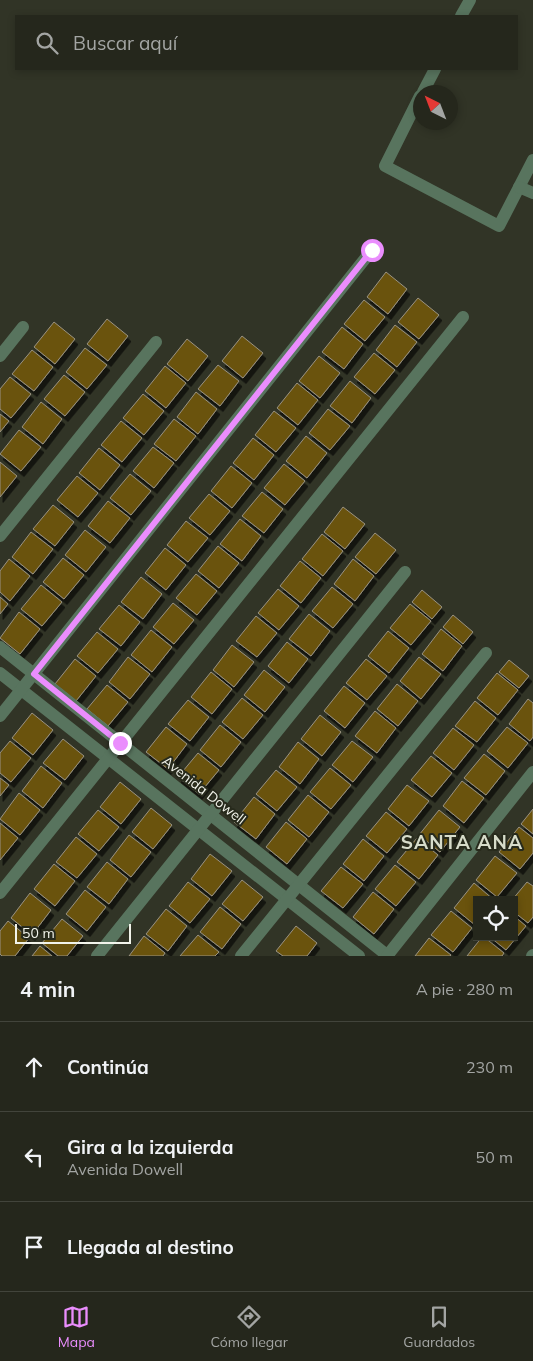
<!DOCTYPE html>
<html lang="es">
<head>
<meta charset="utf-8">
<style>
	:root { --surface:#25271c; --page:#313329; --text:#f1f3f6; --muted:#a3a5a3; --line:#42443b; --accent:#ea8dfd }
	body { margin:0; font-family:Mulish,sans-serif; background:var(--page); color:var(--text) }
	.controls { position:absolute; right:15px; bottom:15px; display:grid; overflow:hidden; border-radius:0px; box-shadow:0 2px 8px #0003 }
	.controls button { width:45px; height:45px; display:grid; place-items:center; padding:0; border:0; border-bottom:1px solid var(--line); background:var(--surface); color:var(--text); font:25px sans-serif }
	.compass { position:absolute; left:413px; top:85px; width:45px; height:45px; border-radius:50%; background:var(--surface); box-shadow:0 2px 8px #0003; rotate:318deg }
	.scale { position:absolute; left:15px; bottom:12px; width:116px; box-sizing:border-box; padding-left:5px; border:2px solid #f2f4eb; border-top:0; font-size:14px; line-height:18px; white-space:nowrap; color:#f2f4eb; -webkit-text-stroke:4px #272a1c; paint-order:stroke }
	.stop { position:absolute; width:15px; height:15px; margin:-11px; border:4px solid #ea8dfd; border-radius:50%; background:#fff }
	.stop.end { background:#ea8dfd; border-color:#fff; box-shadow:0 1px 5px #0008 }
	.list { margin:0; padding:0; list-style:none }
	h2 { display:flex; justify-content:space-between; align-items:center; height:65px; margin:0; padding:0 20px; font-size:21px }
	h2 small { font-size:16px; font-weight:400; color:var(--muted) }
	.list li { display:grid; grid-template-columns:32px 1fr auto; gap:15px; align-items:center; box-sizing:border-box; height:90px; padding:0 20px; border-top:1px solid var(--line) }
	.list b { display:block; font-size:19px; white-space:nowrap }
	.list p { margin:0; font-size:16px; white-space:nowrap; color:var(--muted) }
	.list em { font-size:16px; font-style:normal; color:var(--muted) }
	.icon { flex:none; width:28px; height:28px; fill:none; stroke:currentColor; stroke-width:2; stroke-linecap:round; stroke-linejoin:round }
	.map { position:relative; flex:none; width:533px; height:956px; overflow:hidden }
	.search { position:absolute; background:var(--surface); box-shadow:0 2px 8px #0003; left:15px; right:15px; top:15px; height:55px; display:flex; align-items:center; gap:12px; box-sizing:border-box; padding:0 18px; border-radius:0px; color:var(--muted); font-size:19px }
	.sheet { height:335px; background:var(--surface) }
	nav { display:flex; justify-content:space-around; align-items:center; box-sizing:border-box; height:70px; border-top:1px solid var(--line); background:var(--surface); font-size:14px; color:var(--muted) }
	nav a { display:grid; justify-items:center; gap:2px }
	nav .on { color:var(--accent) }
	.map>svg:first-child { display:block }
	.building { fill:#6b530f; stroke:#999281; filter:url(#shadow) }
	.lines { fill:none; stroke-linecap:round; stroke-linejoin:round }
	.street { stroke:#58745e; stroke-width:12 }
	.route { stroke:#ea8dfd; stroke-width:6 }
	.labels { text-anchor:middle; stroke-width:4; stroke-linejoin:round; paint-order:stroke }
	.street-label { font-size:14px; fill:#f2f4eb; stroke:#272a1c }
	.district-label { font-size:19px; font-weight:bold; letter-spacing:1px; fill:#d7dcca; stroke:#272a1c }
</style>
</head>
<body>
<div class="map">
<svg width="533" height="956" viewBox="0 0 533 956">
	<defs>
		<filter id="shadow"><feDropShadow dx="3" dy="5.5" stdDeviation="0" flood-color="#0009"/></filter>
	</defs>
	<rect width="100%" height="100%" fill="#313426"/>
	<!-- building -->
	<g class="building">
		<polygon points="386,272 407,289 388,314 367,297"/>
		<polygon points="418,298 439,315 419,339 398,322"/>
		<polygon points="364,300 385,317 365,341 344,324"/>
		<polygon points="107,319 128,336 108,361 87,344"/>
		<polygon points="54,322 75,339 55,364 34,347"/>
		<polygon points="395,325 417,342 397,367 376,350"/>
		<polygon points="342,327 363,344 344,369 322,352"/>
		<polygon points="242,336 263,353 243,378 222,361"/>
		<polygon points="187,339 208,356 188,381 167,364"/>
		<polygon points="85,348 107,365 87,389 66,372"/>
		<polygon points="32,350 53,367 34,391 12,374"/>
		<polygon points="374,353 395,370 375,394 354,377"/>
		<polygon points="319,356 340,373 320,398 299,381"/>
		<polygon points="218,365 239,381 220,406 198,389"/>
		<polygon points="165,366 186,383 166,408 145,391"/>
		<polygon points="64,375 85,392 65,416 44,399"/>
		<polygon points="10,377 31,394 11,418 0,409 0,389"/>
		<polygon points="350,381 371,398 352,423 330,406"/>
		<polygon points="297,383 318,400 298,425 277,408"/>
		<polygon points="196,392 217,409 198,434 177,417"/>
		<polygon points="143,394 164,411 144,435 123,418"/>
		<polygon points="41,402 62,419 43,444 22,427"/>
		<polygon points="328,409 350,426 330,450 309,433"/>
		<polygon points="274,411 296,428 276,452 255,435"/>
		<polygon points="0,414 9,421 0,432"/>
		<polygon points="174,419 196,436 176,461 154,444"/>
		<polygon points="121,421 142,438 122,462 101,445"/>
		<polygon points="19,430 41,447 21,471 0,454"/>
		<polygon points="306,436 327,453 307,478 286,461"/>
		<polygon points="253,438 274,455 254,480 233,463"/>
		<polygon points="153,447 174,463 154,488 133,471"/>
		<polygon points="99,448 120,465 100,490 79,473"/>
		<polygon points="0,462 17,476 0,497"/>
		<polygon points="284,464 305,481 285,505 264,488"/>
		<polygon points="231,466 252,483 232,508 211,491"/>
		<polygon points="130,474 151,491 131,515 110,498"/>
		<polygon points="77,476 98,493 78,517 57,500"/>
		<polygon points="262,492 283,509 264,533 242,516"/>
		<polygon points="209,494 230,511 210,535 189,518"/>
		<polygon points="108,501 130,518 110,543 88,526"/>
		<polygon points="53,505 74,522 55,546 33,529"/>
		<polygon points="343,507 365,524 345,549 324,532"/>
		<polygon points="240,519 261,536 242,561 220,544"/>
		<polygon points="186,521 208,538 188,562 167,545"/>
		<polygon points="85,530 106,547 86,572 65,555"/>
		<polygon points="31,532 53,549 33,574 12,557"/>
		<polygon points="375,533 396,550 376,574 355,557"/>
		<polygon points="322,534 343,551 323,576 302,559"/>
		<polygon points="218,546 239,563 219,588 198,571"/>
		<polygon points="165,548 186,565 166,590 145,573"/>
		<polygon points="63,558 84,575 64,599 43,582"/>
		<polygon points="9,559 30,576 10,601 0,592 0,571"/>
		<polygon points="353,559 374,576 355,601 334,584"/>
		<polygon points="300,561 321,578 301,603 280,586"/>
		<polygon points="196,574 217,591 197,615 176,598"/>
		<polygon points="141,577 162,594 143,619 121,602"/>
		<polygon points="41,585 62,602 42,626 21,609"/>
		<polygon points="332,587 353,604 333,628 312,611"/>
		<polygon points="278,589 299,606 279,630 258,613"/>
		<polygon points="422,590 442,607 432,619 412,602"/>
		<polygon points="0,597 8,604 0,614"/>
		<polygon points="173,603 194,620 174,644 153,627"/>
		<polygon points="410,604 431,621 411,645 390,628"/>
		<polygon points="119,605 140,622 121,646 99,629"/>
		<polygon points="19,612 40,629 20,654 0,638"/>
		<polygon points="309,614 330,631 311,656 289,639"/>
		<polygon points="453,615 473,632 463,644 443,627"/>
		<polygon points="256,616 277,633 257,657 236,641"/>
		<polygon points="441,629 462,646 443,671 422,654"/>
		<polygon points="151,630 172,647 152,672 131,655"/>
		<polygon points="388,631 409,648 389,673 368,656"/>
		<polygon points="97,632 118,649 98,673 77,656"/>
		<polygon points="287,642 308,659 289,683 268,666"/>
		<polygon points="232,645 254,662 234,687 213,670"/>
		<polygon points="128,657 150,674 130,699 109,682"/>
		<polygon points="419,657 441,674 421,699 400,681"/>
		<polygon points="75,659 96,676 76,701 55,684"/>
		<polygon points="366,659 387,676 367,700 346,683"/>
		<polygon points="509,660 529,676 519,688 499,672"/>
		<polygon points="264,670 285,687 265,712 244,695"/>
		<polygon points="211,672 232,689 212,714 191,697"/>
		<polygon points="497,673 518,690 498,715 477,698"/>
		<polygon points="397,684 418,701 398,726 377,709"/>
		<polygon points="107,685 128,702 108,726 87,709"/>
		<polygon points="344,686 365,703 345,728 324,711"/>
		<polygon points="242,698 263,715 243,739 222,722"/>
		<polygon points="528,699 533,703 533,737 530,741 509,724"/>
		<polygon points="188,700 209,717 190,741 168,724"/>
		<polygon points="475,701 496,718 477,742 455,726"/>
		<polygon points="375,711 396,728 377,753 355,736"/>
		<polygon points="32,713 53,730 33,755 12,738"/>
		<polygon points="320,715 341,732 322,756 301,739"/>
		<polygon points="220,725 241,742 221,767 200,750"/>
		<polygon points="166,727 187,744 168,769 146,752"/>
		<polygon points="507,727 528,743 508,768 487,751"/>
		<polygon points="453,728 474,745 454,770 433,753"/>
		<polygon points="63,739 84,756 65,780 43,763"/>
		<polygon points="10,741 31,758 11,782 0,773 0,753"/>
		<polygon points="352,741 373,757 353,782 332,765"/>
		<polygon points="298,742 319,759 300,784 279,767"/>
		<polygon points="198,753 219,770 199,794 178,777"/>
		<polygon points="484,754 505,771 486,795 464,778"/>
		<polygon points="431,756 452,773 432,797 411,780"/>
		<polygon points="41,766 62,783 43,808 22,791"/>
		<polygon points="330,768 351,785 331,809 310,792"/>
		<polygon points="276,770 297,787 277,811 256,794"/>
		<polygon points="0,778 9,785 0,796"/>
		<polygon points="462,781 484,798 464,823 443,806"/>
		<polygon points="120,782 141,799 121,824 100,807"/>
		<polygon points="407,785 429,801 409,826 388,809"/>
		<polygon points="19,793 40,810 20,835 0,819"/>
		<polygon points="308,795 329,812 309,837 288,820"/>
		<polygon points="254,797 275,814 256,839 234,822"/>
		<polygon points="151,808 172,825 153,849 132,832"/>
		<polygon points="533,809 533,834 521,824"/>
		<polygon points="98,810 119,827 99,851 78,834"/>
		<polygon points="439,810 460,827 440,852 419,835"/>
		<polygon points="386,812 407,829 387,853 366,836"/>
		<polygon points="286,822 307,839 287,864 266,847"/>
		<polygon points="0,823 18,838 0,860"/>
		<polygon points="519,827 533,838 533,853 520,869 499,852"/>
		<polygon points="129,835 151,852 131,877 110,860"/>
		<polygon points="76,837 97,854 77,878 56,862"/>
		<polygon points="417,838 438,855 419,879 397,862"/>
		<polygon points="363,839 384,856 364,881 343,864"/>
		<polygon points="210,854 232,871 212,896 191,879"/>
		<polygon points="495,856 517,873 497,897 476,880"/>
		<polygon points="107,862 128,879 109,904 87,887"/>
		<polygon points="54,864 75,881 55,906 34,889"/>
		<polygon points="395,865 416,882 396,906 375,889"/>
		<polygon points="341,867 363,884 343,908 321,891"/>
		<polygon points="242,880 263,897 243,921 222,904"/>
		<polygon points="188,882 210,899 190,923 169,906"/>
		<polygon points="527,882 533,886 533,917 528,923 514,912 514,900 512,900"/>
		<polygon points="474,883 494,900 477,900 477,923 475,925 454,908"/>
		<polygon points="85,890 106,907 87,931 66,914"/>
		<polygon points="373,892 394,909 374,934 353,917"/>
		<polygon points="30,893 51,910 32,935 11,918"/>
		<polygon points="220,907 241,924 222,949 200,932"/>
		<polygon points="166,909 187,926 168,951 146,934"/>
		<polygon points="451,911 472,928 453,952 431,935"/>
		<polygon points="514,916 526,926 506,950 490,937 514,937"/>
		<polygon points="62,919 83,936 67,956 58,956 42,943"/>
		<polygon points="8,921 29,938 15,956 2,956 0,954 0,931"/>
		<polygon points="296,926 317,943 307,956 283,956 276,951"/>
		<polygon points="198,935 219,952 215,956 180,956"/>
		<polygon points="144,936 165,953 163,956 129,956"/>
		<polygon points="482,937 484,937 504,953 502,956 467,956"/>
		<polygon points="429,938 451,955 450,956 415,956"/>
		<polygon points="40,946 52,956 32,956"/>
	</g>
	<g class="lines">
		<!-- street -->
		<g class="street">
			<polyline points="461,16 470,0"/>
			<polyline points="423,92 435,69"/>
			<polyline points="420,96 385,166 499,226 533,160"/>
			<polyline points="519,187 533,193"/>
			<polyline points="0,356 23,327"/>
			<polyline points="0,536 156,342"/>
			<polyline points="0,647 388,956"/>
			<polyline points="0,673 359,956"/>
			<polyline points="0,716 372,250"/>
			<polyline points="0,893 463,317"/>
			<polyline points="97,956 405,572"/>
			<polyline points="241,956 486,653"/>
			<polyline points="387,956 533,772"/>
			<polyline points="532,956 533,955"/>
		</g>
	</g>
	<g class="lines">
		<!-- route -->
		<polyline class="route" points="120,743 34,674 372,250"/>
	</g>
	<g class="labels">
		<!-- street labels -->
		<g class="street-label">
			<text transform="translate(204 790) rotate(38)" y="5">Avenida Dowell</text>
		</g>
		<!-- district labels -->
		<g class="district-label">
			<text x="462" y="849">SANTA ANA</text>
		</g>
	</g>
</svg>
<div class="controls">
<button><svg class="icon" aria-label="locate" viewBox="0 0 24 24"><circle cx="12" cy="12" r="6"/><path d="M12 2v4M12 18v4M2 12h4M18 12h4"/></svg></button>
</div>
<svg class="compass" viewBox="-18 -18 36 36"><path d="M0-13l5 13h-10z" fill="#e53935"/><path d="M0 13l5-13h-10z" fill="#a3a5a3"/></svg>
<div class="scale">50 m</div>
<div class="stop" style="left:372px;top:250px"></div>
<div class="stop end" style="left:120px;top:743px"></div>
<div class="search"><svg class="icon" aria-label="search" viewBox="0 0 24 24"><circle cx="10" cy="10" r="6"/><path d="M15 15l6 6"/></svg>Buscar aquí</div>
</div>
<section class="sheet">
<h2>4 min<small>A pie · 280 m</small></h2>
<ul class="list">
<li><svg class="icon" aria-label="ahead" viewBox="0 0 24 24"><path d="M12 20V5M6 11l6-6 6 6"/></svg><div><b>Continúa</b></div><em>230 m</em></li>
<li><svg class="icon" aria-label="left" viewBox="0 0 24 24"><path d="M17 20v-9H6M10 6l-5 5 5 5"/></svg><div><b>Gira a la izquierda</b><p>Avenida Dowell</p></div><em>50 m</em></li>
<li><svg class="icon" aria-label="arrive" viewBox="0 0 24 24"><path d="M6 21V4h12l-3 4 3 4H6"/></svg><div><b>Llegada al destino</b></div></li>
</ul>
</section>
<nav>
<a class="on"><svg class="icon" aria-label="map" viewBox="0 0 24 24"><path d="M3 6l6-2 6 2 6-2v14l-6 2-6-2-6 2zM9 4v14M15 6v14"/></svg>Mapa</a>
<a><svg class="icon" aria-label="directions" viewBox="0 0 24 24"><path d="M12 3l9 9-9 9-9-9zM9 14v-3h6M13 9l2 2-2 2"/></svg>Cómo llegar</a>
<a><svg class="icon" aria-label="saved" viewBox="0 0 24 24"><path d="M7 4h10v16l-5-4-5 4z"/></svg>Guardados</a>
</nav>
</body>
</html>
